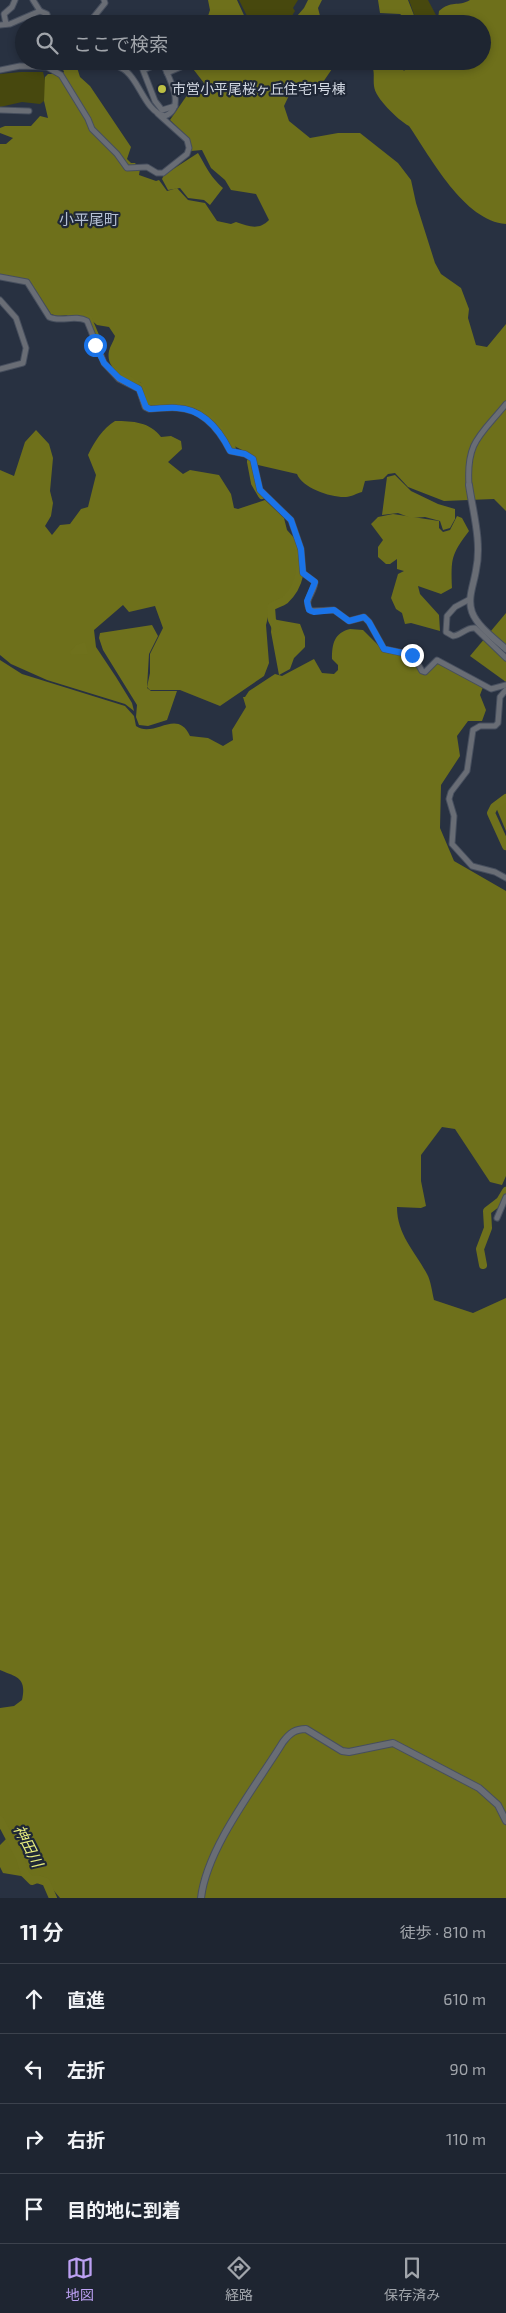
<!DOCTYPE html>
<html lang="ja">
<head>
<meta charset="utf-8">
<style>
	:root { --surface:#1e2531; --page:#262d39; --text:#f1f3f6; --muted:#a1a5ab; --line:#3c424d; --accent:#bca0f2 }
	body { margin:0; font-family:"Exo 2","Noto Sans JP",sans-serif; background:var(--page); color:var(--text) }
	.stop { position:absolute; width:15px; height:15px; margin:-11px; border:4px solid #1a73e8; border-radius:50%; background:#fff }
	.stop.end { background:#1a73e8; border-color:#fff; box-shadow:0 1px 5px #0008 }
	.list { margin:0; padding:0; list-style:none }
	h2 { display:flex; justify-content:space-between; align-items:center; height:65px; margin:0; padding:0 20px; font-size:21px }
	h2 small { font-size:16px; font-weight:400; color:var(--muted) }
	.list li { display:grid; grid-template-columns:32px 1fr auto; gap:15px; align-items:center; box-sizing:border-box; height:70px; padding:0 20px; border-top:1px solid var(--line) }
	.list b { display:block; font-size:19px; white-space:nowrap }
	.list em { font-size:16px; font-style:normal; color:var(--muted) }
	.icon { flex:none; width:28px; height:28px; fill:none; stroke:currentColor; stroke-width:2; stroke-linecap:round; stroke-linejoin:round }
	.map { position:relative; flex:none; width:506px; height:1898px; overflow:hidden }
	.search { position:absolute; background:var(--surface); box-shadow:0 2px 8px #0003; left:15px; right:15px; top:15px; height:55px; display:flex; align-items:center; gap:12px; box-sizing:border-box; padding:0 18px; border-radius:28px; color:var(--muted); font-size:19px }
	.sheet { height:345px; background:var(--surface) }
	nav { display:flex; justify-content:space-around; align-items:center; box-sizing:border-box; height:70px; border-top:1px solid var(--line); background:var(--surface); font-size:14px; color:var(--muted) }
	nav a { display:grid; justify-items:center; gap:2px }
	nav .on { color:var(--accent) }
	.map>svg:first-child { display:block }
	.green { fill:#47480e }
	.forest { fill:#6e701b }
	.water { fill:#6f711c }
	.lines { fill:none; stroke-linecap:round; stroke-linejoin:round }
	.river { stroke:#6f711c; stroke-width:8 }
	.minor-casing { stroke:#474f5e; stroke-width:7 }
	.tertiary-casing { stroke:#474f5e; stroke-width:8 }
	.minor { stroke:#696d75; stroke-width:5 }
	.tertiary { stroke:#696d75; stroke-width:6 }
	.route { stroke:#1a73e8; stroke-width:6 }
	.poi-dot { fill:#bcbf43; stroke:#1f2736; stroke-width:2 }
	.labels { text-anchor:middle; stroke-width:4.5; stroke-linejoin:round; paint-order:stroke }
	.poi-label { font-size:14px; fill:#d2d8e2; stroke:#1f2736; text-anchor:start }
	.neighbourhood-label { font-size:15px; fill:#b4bfd3; stroke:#1f2736 }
	.water-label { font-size:15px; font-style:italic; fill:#e8ed7e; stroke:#1f2736 }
</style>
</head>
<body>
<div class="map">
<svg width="506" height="1898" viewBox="0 0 506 1898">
	<rect width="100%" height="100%" fill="#283141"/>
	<!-- green -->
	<g class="green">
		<polygon points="239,0 298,0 293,8 295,11 287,24 282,20 279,24 251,24"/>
		<polygon points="409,0 428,0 437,17 431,24 423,24 415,17"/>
		<polygon points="21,72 43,72 46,84 44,101 40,104 22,102 0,107 0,74"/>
	</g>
	<!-- forest -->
	<g class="forest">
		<polygon points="208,0 237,0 248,24 211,24 208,16 210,10"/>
		<polygon points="308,0 322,0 318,8 322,24 290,24 304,8"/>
		<polygon points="378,0 408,0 415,18 422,24 407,24 407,19 400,14 380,13"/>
		<path d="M470,0H506V224C464,221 431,158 409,126C398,120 375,98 374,86C373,78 375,73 372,66L378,61H397L404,71L412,61H482V24H432L438,19L439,11C451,0 458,7 470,0Z"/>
		<path d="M61,61H75L80,77L90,86L131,147L127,159L131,163H135L140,169L139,175L156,181L159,180L167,191L177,188L188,200L205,203L217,221L231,224L236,222C249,226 258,231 269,220L256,194L231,190L225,180L211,168L202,150L191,151L188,137L170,120L192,88H199L204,83L190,65L192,61H332V69L321,85L308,83L292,89L284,106L289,121L310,138L338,133H360L398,163L411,180L416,203L435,263L441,274L461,288L469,309L468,318L476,345L487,347L506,324V511L494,499L444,501L408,487L395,473L388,474L383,479L365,481L362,492C357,493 351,497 346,497C332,498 302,488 297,474L258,465L252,455L230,444C227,434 221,429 214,422C192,402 179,402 151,404L141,383C127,377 105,371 109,351C110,346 114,341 115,336L109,327L97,325L84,314L57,316L51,314L28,278L0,272V144H6L13,138L0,133V128L5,126H31L40,116L48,118L44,101L45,77L48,74H63L64,71L59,67Z"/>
		<path d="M115,421C133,421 150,422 161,437L171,436L181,441L182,449L168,462L183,474L190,470L219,475L231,494L234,508L238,509L265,500L284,518L287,530L296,540L300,571L297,579L284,599L271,605L266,625L269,663L264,676L220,706L180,690H150L147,687L150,673V654L163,628L155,606L129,612L123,605L94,630L96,647L116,677L132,703L134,711L125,704L47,680L11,664L0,655V470L14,476L25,442L36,430L49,444L53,458L50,491L53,503L51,516L45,526L52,535L60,525L70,524L81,509L88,507L96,475L88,455C94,442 103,428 115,421Z"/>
		<path d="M393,514L439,521V528L443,532L450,530L457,516L462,518L469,531C451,555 451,558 452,588L441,594L418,586L420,594L439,615L440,631L411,623L405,624L402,613L396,609L391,598L398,574L404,571L397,569V559L390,564H386L378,557V547L383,540L371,524L378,517Z"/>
		<polygon points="506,613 506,682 470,656"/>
		<path d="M350,629L363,630L382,649L409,655L414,659L421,673L424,674L435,663L439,662L478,684L483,687L480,695L486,710L482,721H468L457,736L460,756L441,785L440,828L454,861L506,891V1176L502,1185L490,1182L455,1129L442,1127L421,1155V1181L426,1206L421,1208L397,1207C397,1235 415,1251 427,1274C431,1281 432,1292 434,1300L473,1313L506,1298V1898H60L45,1880L3,1873L0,1867V1845L6,1839L14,1841L8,1831L0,1829V1708L14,1706L22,1700C27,1677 16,1677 0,1670V660L22,674L125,706L134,716L136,726C154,739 177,707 190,736L208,738L223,746L233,740L232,730L246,707L243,697H245L249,691L275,674L282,676L314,659L322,673L334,674L338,670V665L332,659C332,644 334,633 350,629Z"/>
		<polygon points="506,795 506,831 495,805"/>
	</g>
	<!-- water -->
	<g class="water">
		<path d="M198,153C207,168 209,175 223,188L210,205L204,200L188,198L180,188L168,190L162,179L164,175Z"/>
		<polygon points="395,475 411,491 438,504 455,509 455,519 450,528 443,530 440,521 425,517 411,518 398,513 382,515 387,477"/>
		<polygon points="272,619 300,624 305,637 305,647 294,658 290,669 279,675 271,632"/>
		<polygon points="152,625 158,636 149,654 147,688 151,691 177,691 167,720 148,726 139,725 136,717 137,705 103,650 99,638 100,633"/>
		<polygon points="85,642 88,654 71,655 70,652 76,645"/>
	</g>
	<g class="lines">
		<!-- river -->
		<g class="river">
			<path d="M0,274C12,275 26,275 32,287"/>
			<polyline points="71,317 83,316 88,319 96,338"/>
			<path d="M112,370L140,387L149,406C158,408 167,406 176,406C203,405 220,428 232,449"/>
			<polyline points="251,462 255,483 262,495"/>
			<path d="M276,628L272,620L271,607C275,604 281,603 285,600C302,584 303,563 297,541"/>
			<polyline points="506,798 494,807 491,813 506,846"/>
			<polyline points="483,1265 480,1249 488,1228 487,1211 500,1201 506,1191"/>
			<polyline points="0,1820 20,1858 25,1874 32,1881 37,1879 46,1882 53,1898"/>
		</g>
		<!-- minor casing -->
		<g class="minor-casing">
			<g id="minor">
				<polyline points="33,0 40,11"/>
				<polyline points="6,24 4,14 12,7 15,0"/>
				<polyline points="88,24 105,3 104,0"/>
				<polyline points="0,25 10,24 40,11 47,14 49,24"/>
				<path d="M102,61C110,64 121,66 127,72C140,83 146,112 165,116C187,107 168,77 162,61"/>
				<polyline points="163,62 143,70 155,101 162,110 175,106"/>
				<polyline points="55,67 58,61"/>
				<polyline points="0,70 20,66 47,67 61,75 88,119 92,129 117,154 127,168 147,167 157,173 163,173 187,154 189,148 187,140 158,114"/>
				<polyline points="167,73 183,66 181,61"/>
				<polyline points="0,110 29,111"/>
				<path d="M0,277L27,282L49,317C61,323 75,314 87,321L104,363L119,379L139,389L145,407L149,409C159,409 168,407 177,408C203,409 219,429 230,451L245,454L253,459L260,490L291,520L301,549L303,573L315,582C314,594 302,601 311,611L334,610L349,621L364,617L369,622L384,649L413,655L422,671L425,672L437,660L491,689L506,685"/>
				<polyline points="0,300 16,318 26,348 23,363 0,369"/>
				<path d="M469,485C466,441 481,435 506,404"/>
				<path d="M470,599L455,607L447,616L446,632L453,636C462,635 466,627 475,628L506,658"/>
				<polyline points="506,690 500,697 498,723 495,726 480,726 473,730 467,771 451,792 449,799 454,816 452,844 472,866 495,872 506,878"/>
				<polyline points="497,1218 506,1197"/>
			</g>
		</g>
		<!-- tertiary casing -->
		<g class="tertiary-casing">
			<g id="tertiary">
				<path d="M469,485C473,512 482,543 476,570C474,584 467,598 472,612C477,626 495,639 506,649"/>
				<path d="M201,1898C207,1847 256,1786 283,1742C290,1733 295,1729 306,1729L342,1751L349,1752L393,1743L479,1788L498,1805L506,1821"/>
			</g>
		</g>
		<!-- minor -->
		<use href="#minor" class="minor"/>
		<!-- tertiary -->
		<use href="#tertiary" class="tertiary"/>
	</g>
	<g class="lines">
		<!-- route -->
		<path class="route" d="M95,345L104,363L119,378L139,389L146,407L150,409C159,409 168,407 177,408C203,409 219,429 230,451L245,454L253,459L260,490L291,520L301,549L303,573L315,582L307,601L309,610L314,612L334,610L349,621L364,617L369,622L384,649L412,655"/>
	</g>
	<!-- markers -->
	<circle class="poi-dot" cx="162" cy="89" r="5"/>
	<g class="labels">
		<!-- poi labels -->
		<g class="poi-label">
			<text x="172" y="94">市営小平尾桜ヶ丘住宅1号棟</text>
		</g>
		<!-- neighbourhood labels -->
		<g class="neighbourhood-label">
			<text x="89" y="225">小平尾町</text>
		</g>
		<!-- water labels -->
		<g class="water-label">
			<text transform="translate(28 1846) rotate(63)" y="5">神田川</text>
		</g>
	</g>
</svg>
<div class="stop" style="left:95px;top:345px"></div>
<div class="stop end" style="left:412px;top:655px"></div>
<div class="search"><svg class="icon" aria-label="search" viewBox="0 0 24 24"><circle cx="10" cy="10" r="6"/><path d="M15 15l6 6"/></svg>ここで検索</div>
</div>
<section class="sheet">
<h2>11 分<small>徒歩 · 810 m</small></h2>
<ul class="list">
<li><svg class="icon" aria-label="ahead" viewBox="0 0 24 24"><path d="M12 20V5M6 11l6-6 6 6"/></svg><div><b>直進</b></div><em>610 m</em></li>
<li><svg class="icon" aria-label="left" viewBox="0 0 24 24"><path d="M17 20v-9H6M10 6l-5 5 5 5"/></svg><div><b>左折</b></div><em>90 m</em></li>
<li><svg class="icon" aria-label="right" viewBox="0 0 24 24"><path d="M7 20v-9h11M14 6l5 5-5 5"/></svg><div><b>右折</b></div><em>110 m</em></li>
<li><svg class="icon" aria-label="arrive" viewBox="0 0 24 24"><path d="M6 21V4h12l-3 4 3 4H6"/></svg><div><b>目的地に到着</b></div></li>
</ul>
</section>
<nav>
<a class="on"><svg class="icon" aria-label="map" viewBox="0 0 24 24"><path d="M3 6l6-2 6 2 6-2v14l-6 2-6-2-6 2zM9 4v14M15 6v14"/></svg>地図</a>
<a><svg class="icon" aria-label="directions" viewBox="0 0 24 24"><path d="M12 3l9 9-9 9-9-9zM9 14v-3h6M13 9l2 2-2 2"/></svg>経路</a>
<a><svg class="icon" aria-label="saved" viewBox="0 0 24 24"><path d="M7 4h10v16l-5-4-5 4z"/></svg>保存済み</a>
</nav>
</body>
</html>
